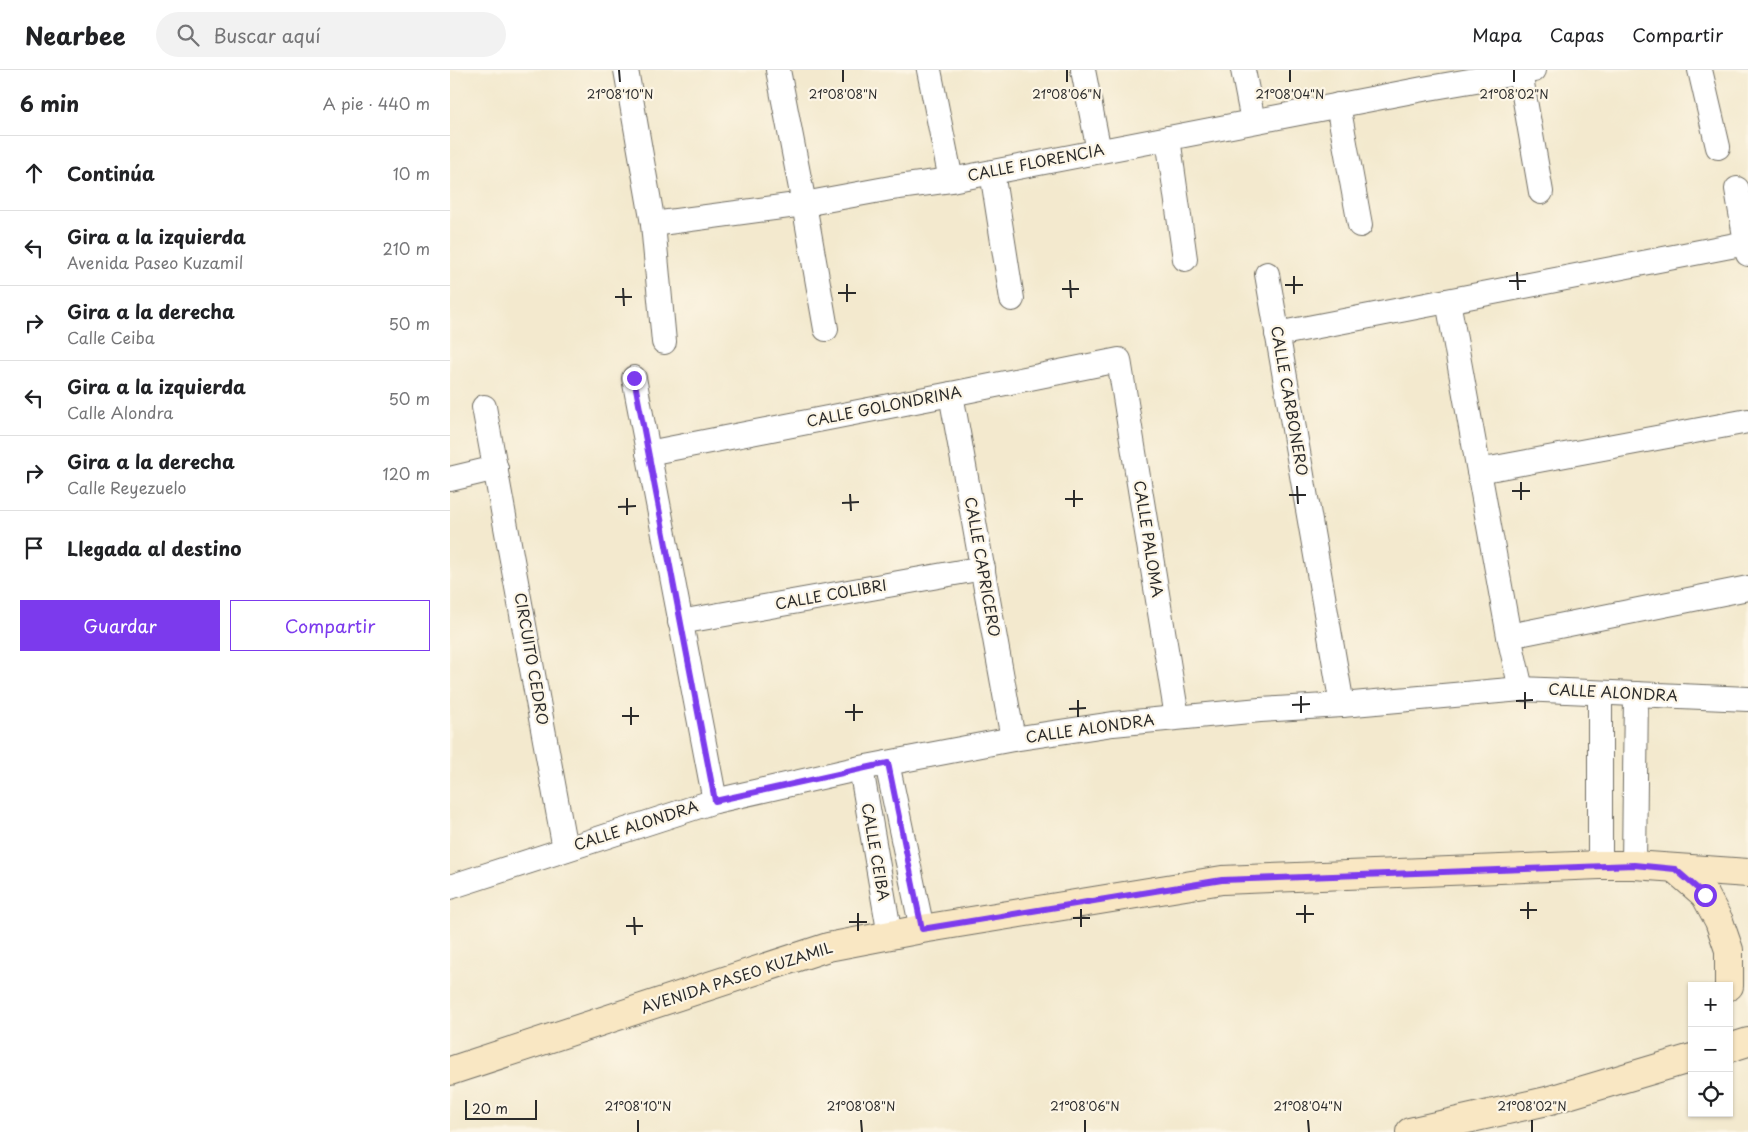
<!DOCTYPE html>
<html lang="es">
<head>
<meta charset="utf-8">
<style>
	:root { --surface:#fff; --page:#f2f2f2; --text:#202124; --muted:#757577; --line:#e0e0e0; --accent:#7c3aed }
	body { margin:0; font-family:"Playpen Sans",sans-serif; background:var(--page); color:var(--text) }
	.controls { position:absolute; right:15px; bottom:15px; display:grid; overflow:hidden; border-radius:0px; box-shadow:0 1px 4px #0004 }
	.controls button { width:45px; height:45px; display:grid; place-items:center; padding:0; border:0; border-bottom:1px solid var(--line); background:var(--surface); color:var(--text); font:25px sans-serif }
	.scale { position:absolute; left:15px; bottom:12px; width:72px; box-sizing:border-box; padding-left:5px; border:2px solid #2b2b2b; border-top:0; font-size:14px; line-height:18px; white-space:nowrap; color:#2b2b2b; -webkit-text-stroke:4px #fcf5e5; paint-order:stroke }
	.stop { position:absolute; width:15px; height:15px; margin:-11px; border:4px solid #7c3aed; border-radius:50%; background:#fff }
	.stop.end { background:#7c3aed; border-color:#fff; box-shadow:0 1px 5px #0008 }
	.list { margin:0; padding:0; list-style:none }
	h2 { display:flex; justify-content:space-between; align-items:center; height:65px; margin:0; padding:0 20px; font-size:21px }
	h2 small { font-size:16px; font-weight:400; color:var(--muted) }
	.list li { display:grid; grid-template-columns:32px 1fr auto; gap:15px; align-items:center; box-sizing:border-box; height:75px; padding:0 20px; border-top:1px solid var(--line) }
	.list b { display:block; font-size:19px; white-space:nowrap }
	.list p { margin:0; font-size:16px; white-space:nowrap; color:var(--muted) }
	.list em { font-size:16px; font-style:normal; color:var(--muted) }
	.actions { display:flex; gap:10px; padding:15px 20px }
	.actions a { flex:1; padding:11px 0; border:1px solid var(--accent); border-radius:0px; text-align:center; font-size:18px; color:var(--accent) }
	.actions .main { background:var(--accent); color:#fff }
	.icon { flex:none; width:28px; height:28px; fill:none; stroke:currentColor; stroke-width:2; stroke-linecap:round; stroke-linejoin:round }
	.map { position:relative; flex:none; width:1298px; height:1062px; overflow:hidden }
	header { display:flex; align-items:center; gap:30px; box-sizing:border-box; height:70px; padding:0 25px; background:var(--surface); border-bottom:1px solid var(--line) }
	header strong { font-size:24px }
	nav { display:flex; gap:28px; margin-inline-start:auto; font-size:18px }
	.search { width:350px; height:45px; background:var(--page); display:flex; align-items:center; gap:12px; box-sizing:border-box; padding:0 18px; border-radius:28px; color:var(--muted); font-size:19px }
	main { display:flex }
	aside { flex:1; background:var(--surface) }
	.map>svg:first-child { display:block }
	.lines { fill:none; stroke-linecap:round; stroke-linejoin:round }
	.street-casing { stroke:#716e64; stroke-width:26 }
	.secondary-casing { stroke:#716e64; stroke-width:30 }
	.street { stroke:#fff; stroke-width:24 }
	.secondary { stroke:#f9e7c3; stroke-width:28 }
	.route { stroke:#7c3aed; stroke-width:6 }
	.ticks { fill:none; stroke:#2b2b2b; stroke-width:2 }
	.labels { text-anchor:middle; stroke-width:4.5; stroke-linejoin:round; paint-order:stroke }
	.street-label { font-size:15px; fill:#2b2b2b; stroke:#fcf5e5 }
	.ticks-label { font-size:12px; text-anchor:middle; fill:#2b2b2b; stroke:#fcf5e5; stroke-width:4.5; stroke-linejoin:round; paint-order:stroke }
</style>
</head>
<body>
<header>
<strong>Nearbee</strong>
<div class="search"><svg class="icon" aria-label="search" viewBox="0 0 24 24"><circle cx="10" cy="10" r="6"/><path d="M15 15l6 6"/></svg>Buscar aquí</div>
<nav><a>Mapa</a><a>Capas</a><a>Compartir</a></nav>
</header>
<main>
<aside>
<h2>6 min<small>A pie · 440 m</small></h2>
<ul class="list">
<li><svg class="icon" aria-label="ahead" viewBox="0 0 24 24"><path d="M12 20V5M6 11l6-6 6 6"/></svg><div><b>Continúa</b></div><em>10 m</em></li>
<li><svg class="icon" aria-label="left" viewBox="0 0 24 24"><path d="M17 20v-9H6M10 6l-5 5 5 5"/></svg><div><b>Gira a la izquierda</b><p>Avenida Paseo Kuzamil</p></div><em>210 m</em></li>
<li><svg class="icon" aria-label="right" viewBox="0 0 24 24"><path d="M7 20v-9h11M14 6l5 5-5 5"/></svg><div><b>Gira a la derecha</b><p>Calle Ceiba</p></div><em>50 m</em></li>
<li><svg class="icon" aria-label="left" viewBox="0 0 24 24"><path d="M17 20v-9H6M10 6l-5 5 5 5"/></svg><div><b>Gira a la izquierda</b><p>Calle Alondra</p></div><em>50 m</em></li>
<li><svg class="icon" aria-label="right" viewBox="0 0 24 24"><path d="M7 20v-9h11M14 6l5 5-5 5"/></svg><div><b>Gira a la derecha</b><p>Calle Reyezuelo</p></div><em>120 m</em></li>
<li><svg class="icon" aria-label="arrive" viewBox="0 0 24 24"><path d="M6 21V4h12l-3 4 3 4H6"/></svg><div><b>Llegada al destino</b></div></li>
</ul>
<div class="actions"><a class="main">Guardar</a><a>Compartir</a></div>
</aside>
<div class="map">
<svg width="1298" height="1062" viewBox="0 0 1298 1062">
	<rect width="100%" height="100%" fill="#fcf5e5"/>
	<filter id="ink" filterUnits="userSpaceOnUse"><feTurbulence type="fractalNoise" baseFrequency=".02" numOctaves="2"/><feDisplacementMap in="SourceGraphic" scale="10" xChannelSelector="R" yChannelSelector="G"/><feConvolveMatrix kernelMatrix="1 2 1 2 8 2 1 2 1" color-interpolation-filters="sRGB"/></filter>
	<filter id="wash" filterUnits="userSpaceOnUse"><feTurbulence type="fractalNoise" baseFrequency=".0096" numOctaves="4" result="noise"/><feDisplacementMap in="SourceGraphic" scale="20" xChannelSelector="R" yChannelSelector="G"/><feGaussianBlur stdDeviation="1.12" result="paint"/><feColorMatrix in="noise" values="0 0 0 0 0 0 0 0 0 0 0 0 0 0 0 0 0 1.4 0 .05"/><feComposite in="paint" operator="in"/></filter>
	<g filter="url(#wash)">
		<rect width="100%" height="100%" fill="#f3e9ce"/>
	</g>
	<g filter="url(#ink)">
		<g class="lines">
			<!-- street casing -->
			<g class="street-casing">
				<g id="street">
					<polyline points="176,0 203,154"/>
					<polyline points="328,0 354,134 376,259"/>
					<polyline points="479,0 501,110"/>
					<polyline points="633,0 649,81"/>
					<polyline points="793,0 803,51"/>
					<polyline points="1250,0 1268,77"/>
					<polyline points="1070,2 1091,122"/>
					<polyline points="888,35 910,155"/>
					<polyline points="718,68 735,189"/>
					<polyline points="542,102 562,229"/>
					<polyline points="1287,119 1298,184"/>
					<polyline points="817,204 892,635"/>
					<polyline points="998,231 1059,566 1071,619"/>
					<polyline points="827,264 1296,173"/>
					<polyline points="214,272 203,154 354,134 441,118 501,110 973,19 1084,0"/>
					<polyline points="184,308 265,731"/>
					<polyline points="501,324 563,669"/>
					<polyline points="34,337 115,779"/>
					<polyline points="198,383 501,324 669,290 727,647"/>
					<polyline points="1029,401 1298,351"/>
					<polyline points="0,409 46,398"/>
					<polyline points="230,552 533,498"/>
					<polyline points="1059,566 1298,518"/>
					<polyline points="437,693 472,859"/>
					<polyline points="411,698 440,866"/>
					<polyline points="1150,795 1150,623"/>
					<polyline points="1184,795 1186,624"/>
					<polyline points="0,817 265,731 411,698 563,669 663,654 810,640 892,635 1071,619 1298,629"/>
				</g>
			</g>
			<!-- secondary casing -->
			<g class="secondary-casing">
				<g id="secondary">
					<polyline points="1225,799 1255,825 1269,851 1279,880 1279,916"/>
					<polyline points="1279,978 1298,972"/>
					<polyline points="0,1001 378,877 472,859 772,810 1150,795 1184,795 1298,803"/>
					<polyline points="960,1062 1097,1031 1242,988"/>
				</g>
			</g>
			<!-- street -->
			<use href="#street" class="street"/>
			<!-- secondary -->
			<use href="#secondary" class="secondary"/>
		</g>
	</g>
	<g class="lines" filter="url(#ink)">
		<!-- route -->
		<polyline class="route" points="184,308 265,731 438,693 472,859 772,810 1184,795 1225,799 1255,825"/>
	</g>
	<!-- ticks -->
	<path class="ticks" d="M169,0L170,12M393,0V12M617,0V12M840,0V12M1064,0V12M1067,202L1068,220M844,206V224M620,210L621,228M1059,211H1076M397,214V232M835,215H853M173,218L174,236M612,219H629M388,223H406M165,227H182M1071,412V430M847,416L848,434M624,420V437M1062,421H1080M400,424L401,441M839,425H856M177,428V445M615,429H633M392,433L409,432M168,437L186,436M1075,622V639M851,626V643M628,630V647M1066,631L1083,630M404,634V651M842,635L860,634M181,637V655M619,639L636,638M395,642H413M172,646H189M1078,832V849M855,835V853M631,839V857M1070,840H1087M408,843V861M846,844H864M184,847L185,865M623,848H640M399,852H417M176,856H193M188,1050V1062M411,1050L412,1062M635,1050V1062M858,1050L859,1062M1082,1050V1062"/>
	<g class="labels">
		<!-- street labels -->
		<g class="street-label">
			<text transform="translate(586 93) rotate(-11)" y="5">CALLE FLORENCIA</text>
			<text transform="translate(839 331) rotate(80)" y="5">CALLE CARBONERO</text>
			<text transform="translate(434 337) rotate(-11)" y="5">CALLE GOLONDRINA</text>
			<text transform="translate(698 469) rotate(81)" y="5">CALLE PALOMA</text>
			<text transform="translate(532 497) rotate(80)" y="5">CALLE CAPRICERO</text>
			<text transform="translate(381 525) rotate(-10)" y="5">CALLE COLIBRI</text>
			<text transform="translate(81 589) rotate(80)" y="5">CIRCUITO CEDRO</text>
			<text transform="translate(1163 623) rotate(3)" y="5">CALLE ALONDRA</text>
			<text transform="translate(640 659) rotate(-8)" y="5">CALLE ALONDRA</text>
			<text transform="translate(186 756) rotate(-18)" y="5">CALLE ALONDRA</text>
			<text transform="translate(425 782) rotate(80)" y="5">CALLE CEIBA</text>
			<text transform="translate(287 908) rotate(-18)" y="5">AVENIDA PASEO KUZAMIL</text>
		</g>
	</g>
	<g class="ticks-label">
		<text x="170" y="29">21°08'10"N</text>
		<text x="393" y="29">21°08'08"N</text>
		<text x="617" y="29">21°08'06"N</text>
		<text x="840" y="29">21°08'04"N</text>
		<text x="1064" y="29">21°08'02"N</text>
		<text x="188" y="1041">21°08'10"N</text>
		<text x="411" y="1041">21°08'08"N</text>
		<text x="635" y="1041">21°08'06"N</text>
		<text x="858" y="1041">21°08'04"N</text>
		<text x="1082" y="1041">21°08'02"N</text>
	</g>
</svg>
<div class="controls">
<button>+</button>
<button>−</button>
<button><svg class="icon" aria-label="locate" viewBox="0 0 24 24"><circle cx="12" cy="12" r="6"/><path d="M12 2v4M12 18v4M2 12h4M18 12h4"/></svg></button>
</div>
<div class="scale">20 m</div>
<div class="stop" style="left:1255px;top:825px"></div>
<div class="stop end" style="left:184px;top:308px"></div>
</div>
</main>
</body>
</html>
